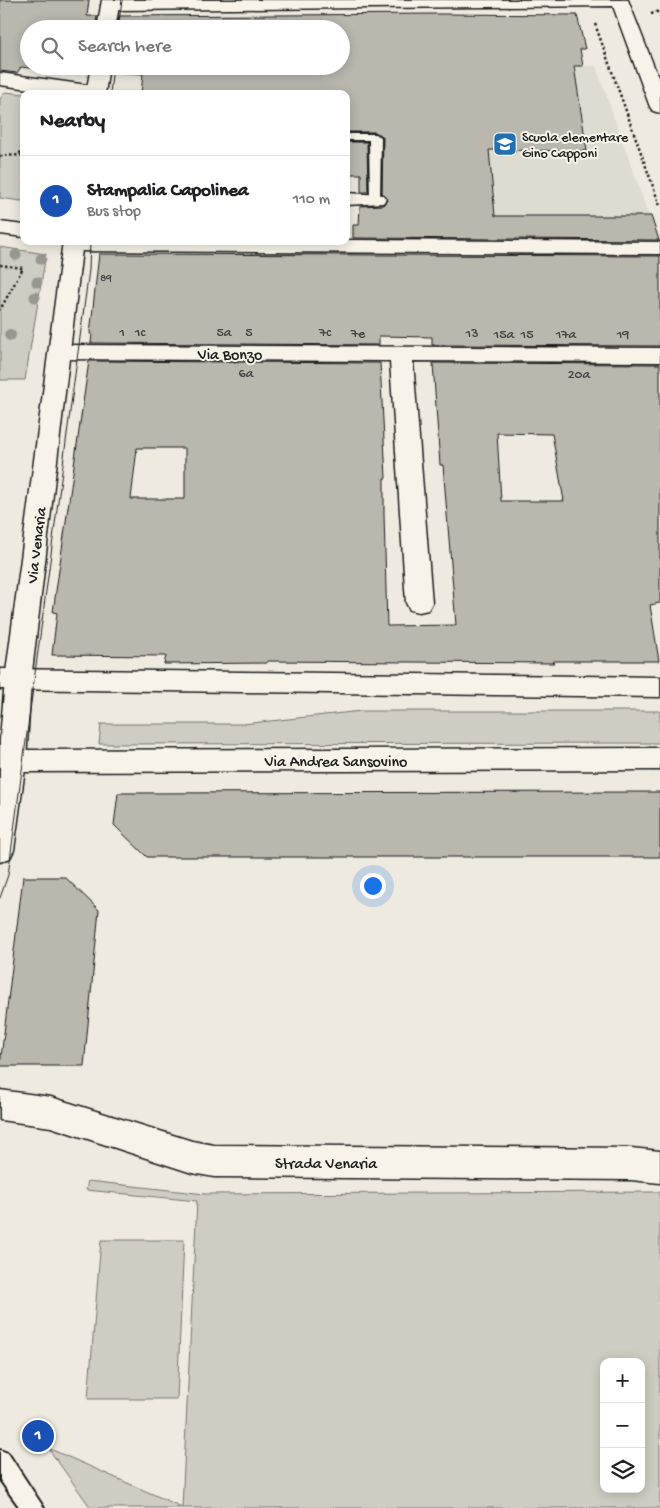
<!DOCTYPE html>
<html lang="en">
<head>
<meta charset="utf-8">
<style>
	:root { --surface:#fff; --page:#f2f2f2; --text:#202124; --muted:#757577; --line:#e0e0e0; --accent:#0b8043 }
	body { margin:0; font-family:"Gochi Hand",sans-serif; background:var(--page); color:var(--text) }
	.controls { position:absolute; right:15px; bottom:15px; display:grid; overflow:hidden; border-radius:10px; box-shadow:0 2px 12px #0003 }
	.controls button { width:45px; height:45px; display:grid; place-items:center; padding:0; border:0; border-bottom:1px solid var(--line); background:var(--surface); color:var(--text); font:25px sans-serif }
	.you { position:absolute; left:372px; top:885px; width:18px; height:18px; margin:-12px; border:4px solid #fff; border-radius:50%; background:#1a73e8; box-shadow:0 0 0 8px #1a73e833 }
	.badge { display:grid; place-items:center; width:32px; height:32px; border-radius:50%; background:var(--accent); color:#fff; font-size:16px; font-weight:700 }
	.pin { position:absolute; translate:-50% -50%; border:2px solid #fff; box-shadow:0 1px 5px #0006 }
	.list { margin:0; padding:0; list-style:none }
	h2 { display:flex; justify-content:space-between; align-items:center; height:65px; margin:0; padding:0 20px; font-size:21px }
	h2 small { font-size:16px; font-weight:400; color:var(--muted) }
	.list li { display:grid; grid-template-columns:32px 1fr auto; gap:15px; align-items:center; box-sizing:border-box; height:90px; padding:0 20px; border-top:1px solid var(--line) }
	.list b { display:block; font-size:19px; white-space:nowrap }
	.list p { margin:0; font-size:16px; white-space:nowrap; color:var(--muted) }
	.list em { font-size:16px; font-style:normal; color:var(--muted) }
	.icon { flex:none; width:28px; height:28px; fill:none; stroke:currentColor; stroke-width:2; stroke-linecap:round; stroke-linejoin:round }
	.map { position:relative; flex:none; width:660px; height:1508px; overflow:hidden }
	.search { position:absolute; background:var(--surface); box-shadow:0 2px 12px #0003; left:20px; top:20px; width:330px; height:55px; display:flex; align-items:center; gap:12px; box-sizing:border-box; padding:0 18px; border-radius:28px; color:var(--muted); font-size:19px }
	.panel { position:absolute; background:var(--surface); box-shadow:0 2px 12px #0003; left:20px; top:90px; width:330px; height:155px; border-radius:10px }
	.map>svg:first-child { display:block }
	.built { fill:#dedbd1 }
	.green { fill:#cfccc3; stroke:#767470; fill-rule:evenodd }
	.building { fill:#bab7af; stroke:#1c1c1c; fill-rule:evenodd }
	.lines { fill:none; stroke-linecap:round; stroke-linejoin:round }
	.service-casing { stroke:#1c1c1c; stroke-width:4 }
	.minor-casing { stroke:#1c1c1c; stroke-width:3 }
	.tertiary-casing { stroke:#1c1c1c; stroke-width:3 }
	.secondary-casing { stroke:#1c1c1c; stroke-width:3 }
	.path { stroke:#1c1c1c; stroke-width:2.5; stroke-dasharray:2.5 2.5; stroke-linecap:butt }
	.service { fill:#f7f3e8; fill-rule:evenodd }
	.minor { fill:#f7f3e8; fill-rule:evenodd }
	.tertiary { fill:#f7f3e8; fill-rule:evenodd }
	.secondary { fill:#f7f3e8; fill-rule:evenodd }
	.tram { stroke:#1c1c1c; stroke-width:1 }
	.tree { fill:#989690 }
	.labels { text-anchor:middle; stroke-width:4; stroke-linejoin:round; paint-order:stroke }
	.far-number-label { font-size:11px; fill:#444341 }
	.far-poi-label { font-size:14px; fill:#1c1c1c; stroke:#f7f3e8; text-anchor:start }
	.number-label { font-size:14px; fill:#444341 }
	.street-label { font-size:16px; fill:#1c1c1c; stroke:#f7f3e8 }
</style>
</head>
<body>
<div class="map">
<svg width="660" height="1508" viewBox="0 0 660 1508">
	<rect width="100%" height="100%" fill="#eeeae0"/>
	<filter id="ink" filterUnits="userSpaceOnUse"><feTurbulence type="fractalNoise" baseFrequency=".02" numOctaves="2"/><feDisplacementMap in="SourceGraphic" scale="10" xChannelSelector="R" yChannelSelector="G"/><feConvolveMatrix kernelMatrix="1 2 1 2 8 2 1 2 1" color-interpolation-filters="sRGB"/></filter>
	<g filter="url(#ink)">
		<!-- built -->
		<polygon class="built" points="596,66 649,216 388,216 434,67"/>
		<!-- green -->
		<g class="green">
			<polygon points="5,92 24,94 24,200 21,201 0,198 0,99"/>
			<polygon points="0,247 46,254 25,380 0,380"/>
			<polygon points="361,711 660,711 660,743 99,744 101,724 243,724"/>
			<path d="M88,1181L205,1194L660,1192V1508H91L48,1448L182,1507L197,1201L86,1190ZM604,1362H641V1489H604Z"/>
			<polygon points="101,1240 184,1240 177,1399 88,1399"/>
		</g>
		<!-- building -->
		<g class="building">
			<polygon points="0,0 89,0 87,16 97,16 95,29 29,29 29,66 89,66 88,72 80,72 79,74 21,67 17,73 0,71"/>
			<polygon points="440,14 577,15 585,49 580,49 583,66 574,66 587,151 489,150 495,216 651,216 659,240 353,238 353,225 359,225 360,206 383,205 388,199 382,193 383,137 375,132 346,132 346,94 141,94 143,74 110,72 111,66 341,66 341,29 117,29 119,16"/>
			<polygon points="346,142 367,142 368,192 361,192 361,174 346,174"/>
			<polygon points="99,254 660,256 660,346 432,345 432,337 379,336 379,345 91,343 92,334 90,334"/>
			<path d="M89,361L380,363L386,478H384V514L387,626L456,625L443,465H440L433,363L660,364V603L650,605L659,661H553L554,663L267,661V663L164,664L166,656L52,655L57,613L53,612ZM497,433L552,434L564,501H501ZM137,448H185V499H131Z"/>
			<polygon points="660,792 660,857 147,857 114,825 118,793"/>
			<polygon points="23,877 65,877 99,910 84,1066 0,1066"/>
		</g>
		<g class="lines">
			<!-- service casing -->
			<g class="service-casing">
				<g id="service">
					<polygon points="346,134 375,134 381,137 380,202 372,202 370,199 369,140 346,140"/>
					<polygon points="0,1450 8,1453 44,1508 20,1508 0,1480"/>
				</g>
			</g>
			<!-- minor casing -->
			<g class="minor-casing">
				<g id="minor">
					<polygon points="109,0 628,0 660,82 660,113 653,111 650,107 613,6 110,10 104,9 101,5"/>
					<polygon points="0,73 95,86 102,88 104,92 66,94 0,85"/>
					<polygon points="346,193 383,195 386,199 383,203 346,205"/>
					<polygon points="0,222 24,225 24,237 0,234"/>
					<polygon points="346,240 660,242 660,254 72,251 65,250 62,245 64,241"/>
					<polygon points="59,345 660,348 660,362 413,361 432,603 428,610 419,612 410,610 406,603 390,361 59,359 51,357 48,352 51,347"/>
					<polygon points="0,1090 51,1097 192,1141 214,1145 631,1148 660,1151 660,1183 631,1180 214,1177 192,1173 51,1127 0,1120"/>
				</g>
			</g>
			<!-- tertiary casing -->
			<g class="tertiary-casing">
				<g id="tertiary">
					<polygon points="102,0 120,0 115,29 97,29"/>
					<polygon points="91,66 109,66 105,94 86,94"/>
					<polygon points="63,241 83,241 31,680 26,761 14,850 10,858 0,862 0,739 5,680"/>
				</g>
			</g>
			<!-- secondary casing -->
			<g class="secondary-casing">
				<g id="secondary">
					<polygon points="0,669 660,677 660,697 0,689"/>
					<polygon points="0,748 23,750 660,748 660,770 23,772 0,770"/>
				</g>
			</g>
			<!-- path -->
			<g class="path">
				<polyline points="651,14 660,11"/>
				<polyline points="595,24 660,206"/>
				<polyline points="20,154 24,136"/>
				<polyline points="0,156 24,155"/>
				<polyline points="0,265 23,268 0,310"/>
			</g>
			<!-- service -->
			<use href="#service" class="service"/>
			<!-- minor -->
			<use href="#minor" class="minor"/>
			<!-- tertiary -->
			<use href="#tertiary" class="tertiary"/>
			<!-- secondary -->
			<use href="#secondary" class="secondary"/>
			<!-- tram -->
			<g class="tram">
				<polyline points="118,29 122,0"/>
				<polyline points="110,94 113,66"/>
				<polyline points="0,898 8,875 89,270 90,241"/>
			</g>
		</g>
		<!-- trees -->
		<g class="tree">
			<circle cx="16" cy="255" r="5.5"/>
			<circle cx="41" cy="259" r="5.5"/>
			<circle cx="37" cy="282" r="5.5"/>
			<circle cx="35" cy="297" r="5.5"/>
			<circle cx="10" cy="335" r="6"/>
		</g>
	</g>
	<!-- icons -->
	<defs>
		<g id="school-square" transform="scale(1.25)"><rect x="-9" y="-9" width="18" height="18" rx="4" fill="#1f6fb2" stroke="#f7f3e8"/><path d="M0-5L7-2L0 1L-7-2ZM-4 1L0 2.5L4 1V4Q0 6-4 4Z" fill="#fff"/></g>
	</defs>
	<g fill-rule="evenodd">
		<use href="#school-square" x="505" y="144"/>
	</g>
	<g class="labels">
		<!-- far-number labels -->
		<g class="far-number-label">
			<text x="106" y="281">89</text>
		</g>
		<!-- far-poi labels -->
		<g class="far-poi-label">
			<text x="522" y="141">Scuola elementare<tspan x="522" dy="16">Gino Capponi</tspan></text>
		</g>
		<!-- number labels -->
		<g class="number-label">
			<text x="122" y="336">1</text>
			<text x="140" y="336">1c</text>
			<text x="224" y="336">5a</text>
			<text x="249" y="336">5</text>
			<text x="325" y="336">7c</text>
			<text x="358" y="337">7e</text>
			<text x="472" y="337">13</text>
			<text x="504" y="338">15a</text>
			<text x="527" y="338">15</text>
			<text x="566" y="338">17a</text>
			<text x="623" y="338">19</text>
			<text x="246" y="377">6a</text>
			<text x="579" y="378">20a</text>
		</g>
		<!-- street labels -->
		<g class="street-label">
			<text x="230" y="359">Via Bonzo</text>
			<text transform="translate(35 545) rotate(-83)" y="6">Via Venaria</text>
			<text x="336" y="766">Via Andrea Sansovino</text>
			<text x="326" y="1168">Strada Venaria</text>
		</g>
	</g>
</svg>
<div class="controls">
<button>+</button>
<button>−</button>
<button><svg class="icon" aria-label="layers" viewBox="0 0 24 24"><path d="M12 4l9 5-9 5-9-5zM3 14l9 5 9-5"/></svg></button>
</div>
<div class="you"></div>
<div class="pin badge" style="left:38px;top:1436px;background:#1a4fb4">1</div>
<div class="search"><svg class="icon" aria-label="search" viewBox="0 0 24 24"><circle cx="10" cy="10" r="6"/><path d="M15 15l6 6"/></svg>Search here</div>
<section class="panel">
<h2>Nearby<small></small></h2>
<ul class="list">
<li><span class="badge" style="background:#1a4fb4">1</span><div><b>Stampalia Capolinea</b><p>Bus stop</p></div><em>110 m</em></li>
</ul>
</section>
</div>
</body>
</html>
